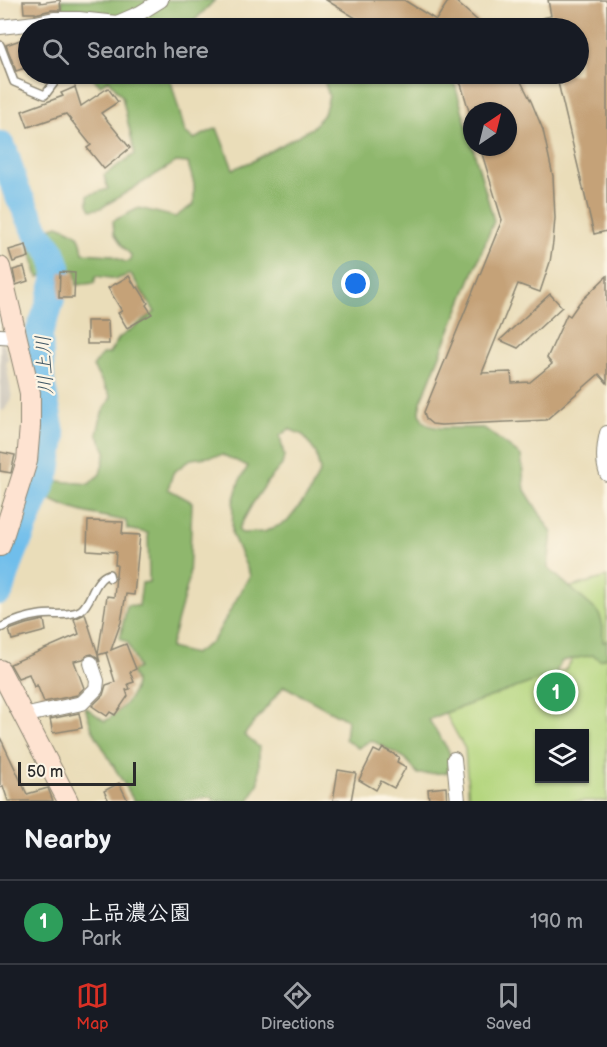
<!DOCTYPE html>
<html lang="en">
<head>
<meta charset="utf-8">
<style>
	:root { --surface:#171b24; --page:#242831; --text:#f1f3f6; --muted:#9ea1a6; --line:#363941; --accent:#d93025 }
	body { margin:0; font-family:"Balsamiq Sans","Klee One",sans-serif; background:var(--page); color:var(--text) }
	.controls { position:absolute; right:18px; bottom:18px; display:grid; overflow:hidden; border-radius:0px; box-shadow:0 2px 4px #0004 }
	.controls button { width:54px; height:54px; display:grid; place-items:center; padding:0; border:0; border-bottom:2px solid var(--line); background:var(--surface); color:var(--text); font:30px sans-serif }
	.compass { position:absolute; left:463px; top:102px; width:54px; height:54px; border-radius:50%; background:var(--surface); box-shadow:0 2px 4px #0004; rotate:35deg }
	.scale { position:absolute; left:18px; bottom:15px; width:118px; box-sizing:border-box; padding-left:6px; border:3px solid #2b2b2b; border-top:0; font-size:16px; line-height:21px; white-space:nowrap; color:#2b2b2b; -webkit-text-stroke:4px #fcf5e5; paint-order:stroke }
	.you { position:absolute; left:356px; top:284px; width:21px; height:21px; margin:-15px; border:4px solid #fff; border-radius:50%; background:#1a73e8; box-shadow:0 0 0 9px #1a73e833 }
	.badge { display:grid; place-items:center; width:39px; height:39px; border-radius:50%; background:var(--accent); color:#fff; font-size:20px; font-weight:700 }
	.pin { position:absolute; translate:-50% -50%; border:3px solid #fff; box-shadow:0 2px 6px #0006 }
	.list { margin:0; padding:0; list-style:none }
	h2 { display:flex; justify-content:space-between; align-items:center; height:78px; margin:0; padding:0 24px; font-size:26px }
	h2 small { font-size:20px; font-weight:400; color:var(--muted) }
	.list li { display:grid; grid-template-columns:39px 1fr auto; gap:18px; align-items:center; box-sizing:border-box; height:84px; padding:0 24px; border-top:2px solid var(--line) }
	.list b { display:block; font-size:22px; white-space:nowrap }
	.list p { margin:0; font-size:20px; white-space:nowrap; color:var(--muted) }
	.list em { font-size:20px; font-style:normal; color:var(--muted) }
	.icon { flex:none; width:33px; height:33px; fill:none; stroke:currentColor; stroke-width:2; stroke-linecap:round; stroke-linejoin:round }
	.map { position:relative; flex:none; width:607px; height:801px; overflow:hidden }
	.search { position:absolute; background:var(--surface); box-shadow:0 2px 4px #0004; left:18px; right:18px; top:18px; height:66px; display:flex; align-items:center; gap:15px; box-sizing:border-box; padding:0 21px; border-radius:33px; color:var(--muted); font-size:22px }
	.sheet { height:162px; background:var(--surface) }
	nav { display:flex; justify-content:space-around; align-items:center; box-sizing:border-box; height:84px; border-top:2px solid var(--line); background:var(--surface); font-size:16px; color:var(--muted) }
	nav a { display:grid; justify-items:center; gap:3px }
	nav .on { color:var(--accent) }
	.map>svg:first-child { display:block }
	.industrial { fill:#c9c3b8 }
	.green { fill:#b4d67e; stroke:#708054; stroke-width:1.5; fill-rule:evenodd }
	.forest { fill:#8fb76d; stroke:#5d714c; stroke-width:1.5; fill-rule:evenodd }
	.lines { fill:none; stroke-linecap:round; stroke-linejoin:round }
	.river { stroke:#70beeb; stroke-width:28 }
	.building { fill:#c5a278 }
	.lane-casing { stroke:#8a8472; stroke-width:10 }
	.street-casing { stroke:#8a8472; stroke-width:16 }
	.secondary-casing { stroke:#8a8472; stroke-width:22 }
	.lane { stroke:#fff; stroke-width:7 }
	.street { stroke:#fff; stroke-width:14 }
	.secondary { stroke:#fee3d1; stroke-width:20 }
	.labels { text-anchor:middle; stroke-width:4.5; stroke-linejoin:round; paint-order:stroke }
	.water-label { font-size:20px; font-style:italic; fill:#405765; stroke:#fcf5e5 }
</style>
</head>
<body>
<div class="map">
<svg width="607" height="801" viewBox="0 0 607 801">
	<rect width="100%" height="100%" fill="#fcf5e5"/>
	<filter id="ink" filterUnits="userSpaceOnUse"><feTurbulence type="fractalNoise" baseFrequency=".0167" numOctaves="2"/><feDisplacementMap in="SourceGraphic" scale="12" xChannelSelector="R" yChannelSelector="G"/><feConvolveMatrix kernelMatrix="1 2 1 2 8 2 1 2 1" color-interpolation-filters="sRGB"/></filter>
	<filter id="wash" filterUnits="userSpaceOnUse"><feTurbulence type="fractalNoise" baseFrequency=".008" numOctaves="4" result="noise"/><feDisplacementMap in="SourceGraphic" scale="24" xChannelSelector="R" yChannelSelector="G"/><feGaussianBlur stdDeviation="1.35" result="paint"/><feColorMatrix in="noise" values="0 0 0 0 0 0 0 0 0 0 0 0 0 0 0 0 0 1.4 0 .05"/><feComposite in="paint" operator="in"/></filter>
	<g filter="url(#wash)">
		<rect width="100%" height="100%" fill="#eaddb9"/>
		<!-- industrial -->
		<polygon class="industrial" points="0,343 4,343 9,360 6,361 12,398 4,411 0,410"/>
		<!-- green -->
		<path class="green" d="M607,577V801H469L465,749L445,713L565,670L579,651L564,589ZM540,734H584V778H540Z"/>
		<!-- forest -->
		<g class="forest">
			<polygon points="61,0 215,0 187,28 64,28 63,9"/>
			<path d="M88,74H169L185,132L194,139L217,128L233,169L253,161L312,128L324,114L329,96L322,74H403L402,80L409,84C431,69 433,70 455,85L494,221L421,402L420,413L423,421L430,426L441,428H484L521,456L525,490L552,533L548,568L599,613L603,626V642L607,641V657L600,660L593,655L562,661L555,674L439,715L429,720L449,751L452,766L446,773L418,774L405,758L371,740L358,748L345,739L347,720L284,686L244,735L259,747V782L249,801H213V797L178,801H134L92,729L85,707L105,721C117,714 135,698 135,682C135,678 133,675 131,672L138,668L128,643L120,638L127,605L139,606L142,583L149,582L148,533L127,529L126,521C97,515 67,511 41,494L48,480L89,484L100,474L106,451L97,434L102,413L111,397L93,367L102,354H109L119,338L155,312L131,274L117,279L96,276L94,283L77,285L76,271L64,270L38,277L27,236L58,225C76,232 81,233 83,253L111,255L125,262L130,261L131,255L124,248L114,233L113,221L139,208L175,217L194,204V184L188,163L176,162L101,208L91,210L88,204V195L108,189L104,175L135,154L122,96L109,80L100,85ZM289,429L303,435L316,453L320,471L309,494L287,522L264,532L242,533L238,530L253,503L268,481L282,465L284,456L280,436ZM223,455L248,466L239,482L233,503L232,534L250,575L213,641L194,654L170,648L189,579L192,502L168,489L173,473L191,459Z"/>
		</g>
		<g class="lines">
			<!-- river -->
			<polyline class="river" points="0,145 4,151 16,190 37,232 52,252 57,267 56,281 47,312 39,333 41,382 52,438 47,471 11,558 0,591"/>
		</g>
		<g id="blocks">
			<!-- building -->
			<g class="building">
				<polygon points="60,0 61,10 52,10 35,14 35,13 24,13 23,1 40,1 40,3"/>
				<polygon points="326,0 404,0 436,20 449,0 454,0 486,28 372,28"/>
				<polygon points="548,0 607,0 607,231 594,234 556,74 579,74 579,28 545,28 542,18 551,16"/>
				<polygon points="23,39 28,54 28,67 16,71 6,45"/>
				<polygon points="443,74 471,74 473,80 493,74 517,74 531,101 543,130 553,176 555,218 553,242 550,262 540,292 518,284 482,373 511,372 512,383 530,382 552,364 547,358 567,314 570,316 579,303 607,276 607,383 599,374 546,420 441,425 432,424 426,419 424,412 502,220 480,147 508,147 508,111 469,111 461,84"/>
				<polygon points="75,87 81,106 108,88 118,102 101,113 130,148 104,169 87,148 91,145 66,114 28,127 22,111 63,96 61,93"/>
				<polygon points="26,245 29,257 13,262 9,250"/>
				<polygon points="24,267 28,281 16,285 13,270"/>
				<polygon points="60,272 75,273 74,298 59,298"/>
				<polygon points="129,276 136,288 138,287 148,303 146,305 152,314 127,328 118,313 122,311 108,288"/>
				<polygon points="550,294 562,307 518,348 500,340"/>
				<polygon points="87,321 108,321 109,344 87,344"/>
				<polygon points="0,452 15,455 11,473 0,471"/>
				<polygon points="88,521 123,522 122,534 140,535 134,595 126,594 121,622 111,650 126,644 136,669 130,672 134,682 128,684 130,689 126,690 128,696 115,715 110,712 107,716 92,706 103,695 106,685 115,682 106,653 108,652 98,655 100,662 97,657 92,654 88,655 83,659 74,661 84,688 77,695 44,702 37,685 34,687 29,674 18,678 10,664 79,634 74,619 85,614 98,654 107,596 114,597 117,565 115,565 116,552 87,550"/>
				<polygon points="44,620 46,631 12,640 9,630 26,624"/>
				<polygon points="79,713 82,728 53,733 50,719"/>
				<polygon points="0,737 27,794 48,788 53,801 8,801 3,786 0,788"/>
				<polygon points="383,748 399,757 397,762 406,767 394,788 381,781 376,790 359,780 374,750 380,753"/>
				<polygon points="338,770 356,773 351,801 333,801"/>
				<polygon points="119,783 128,801 109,801 104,791"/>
				<polygon points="446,787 447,801 429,801 428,789"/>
			</g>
		</g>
	</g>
	<g filter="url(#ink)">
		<use href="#blocks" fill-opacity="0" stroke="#8a8472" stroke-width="1.5"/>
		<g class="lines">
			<!-- lane casing -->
			<g class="lane-casing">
				<g id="lane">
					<polyline points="0,45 14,82 45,95 54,83"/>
					<path d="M0,628C12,622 26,617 40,615C51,613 71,617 81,610C92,602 93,579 109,574L110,578"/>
				</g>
			</g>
			<!-- street casing -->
			<g class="street-casing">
				<g id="street">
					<polyline points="0,27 36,23 54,19 79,19 117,23 140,13 161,0"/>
					<polyline points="0,336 16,337"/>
					<path d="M607,433C604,446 602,461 607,474"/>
					<polyline points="23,716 82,703 96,689 97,681 91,663"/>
					<polyline points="454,759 458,801"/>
				</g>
			</g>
			<!-- secondary casing -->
			<g class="secondary-casing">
				<g id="secondary">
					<polyline points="0,267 30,393 30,426 27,461 0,546"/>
					<polyline points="0,670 68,801"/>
				</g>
			</g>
			<!-- lane -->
			<use href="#lane" class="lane"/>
			<!-- street -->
			<use href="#street" class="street"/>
			<!-- secondary -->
			<use href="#secondary" class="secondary"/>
		</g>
	</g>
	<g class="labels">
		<!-- water labels -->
		<g class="water-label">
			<text transform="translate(44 365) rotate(-93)" y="7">川上川</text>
		</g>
	</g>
</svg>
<div class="controls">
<button><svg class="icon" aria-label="layers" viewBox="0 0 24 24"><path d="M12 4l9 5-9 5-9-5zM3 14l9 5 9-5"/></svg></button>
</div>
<svg class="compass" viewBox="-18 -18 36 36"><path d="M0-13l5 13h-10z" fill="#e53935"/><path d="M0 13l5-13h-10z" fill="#9ea1a6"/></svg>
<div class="scale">50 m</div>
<div class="you"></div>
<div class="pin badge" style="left:556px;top:692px;background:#2e9e5b">1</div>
<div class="search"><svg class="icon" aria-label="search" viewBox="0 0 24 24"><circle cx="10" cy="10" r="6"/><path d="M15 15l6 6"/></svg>Search here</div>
</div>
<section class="sheet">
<h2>Nearby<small></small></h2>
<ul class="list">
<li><span class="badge" style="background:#2e9e5b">1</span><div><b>上品濃公園</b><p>Park</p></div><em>190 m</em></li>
</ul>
</section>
<nav>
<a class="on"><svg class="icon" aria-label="map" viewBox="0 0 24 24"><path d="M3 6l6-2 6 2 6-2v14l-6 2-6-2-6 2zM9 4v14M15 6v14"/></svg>Map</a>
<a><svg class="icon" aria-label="directions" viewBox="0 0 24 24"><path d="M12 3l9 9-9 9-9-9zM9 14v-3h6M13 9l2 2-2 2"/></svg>Directions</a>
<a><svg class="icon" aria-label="saved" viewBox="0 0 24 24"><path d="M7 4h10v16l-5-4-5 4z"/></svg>Saved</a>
</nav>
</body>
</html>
